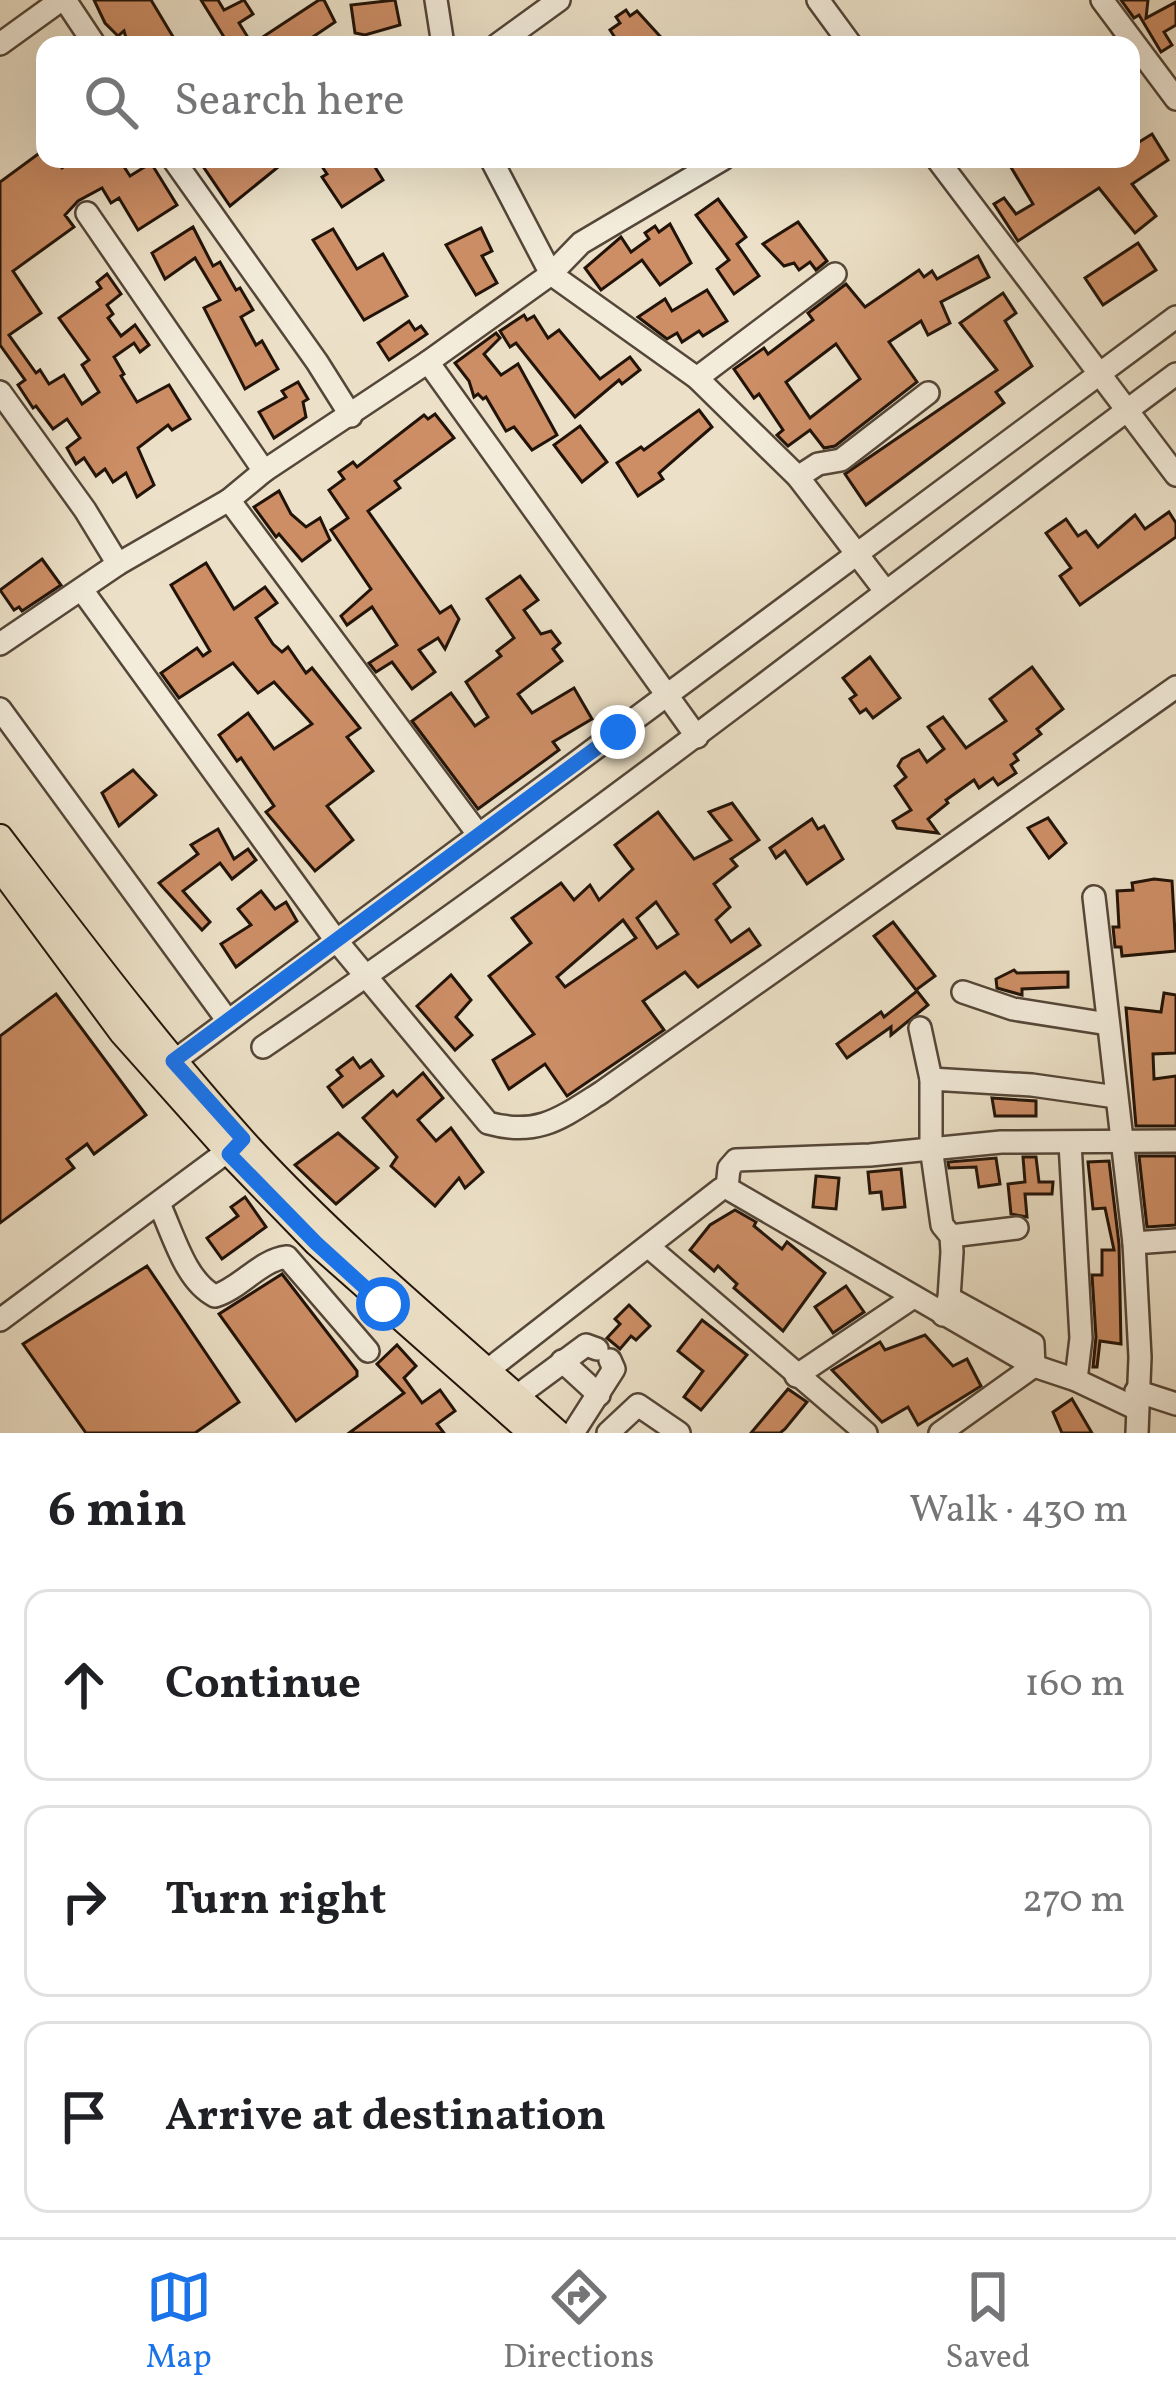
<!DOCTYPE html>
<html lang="en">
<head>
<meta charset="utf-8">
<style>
	:root { --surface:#fff; --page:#f6f6f6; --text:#202124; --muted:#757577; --line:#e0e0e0; --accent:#1a73e8 }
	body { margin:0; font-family:Vollkorn,serif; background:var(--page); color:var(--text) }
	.stop { position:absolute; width:36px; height:36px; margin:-27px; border:9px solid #1a73e8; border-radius:50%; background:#fff }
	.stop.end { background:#1a73e8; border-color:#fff; box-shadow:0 3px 12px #0008 }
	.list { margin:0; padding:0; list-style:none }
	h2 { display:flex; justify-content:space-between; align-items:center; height:156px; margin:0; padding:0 48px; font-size:51px }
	h2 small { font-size:39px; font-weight:400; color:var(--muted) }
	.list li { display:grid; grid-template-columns:78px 1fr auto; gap:36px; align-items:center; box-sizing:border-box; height:192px; margin:0 24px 24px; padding:0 24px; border:3px solid var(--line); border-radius:24px }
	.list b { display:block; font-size:45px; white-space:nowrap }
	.list em { font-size:39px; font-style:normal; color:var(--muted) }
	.icon { flex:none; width:66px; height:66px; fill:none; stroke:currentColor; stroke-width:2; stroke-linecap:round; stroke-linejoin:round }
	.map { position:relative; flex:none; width:1176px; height:1433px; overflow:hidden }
	.search { position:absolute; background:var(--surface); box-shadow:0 12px 48px #0002; left:36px; right:36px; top:36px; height:132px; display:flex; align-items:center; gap:30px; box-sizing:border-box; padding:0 42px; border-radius:24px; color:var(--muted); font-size:45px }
	.sheet { height:804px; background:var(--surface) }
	nav { display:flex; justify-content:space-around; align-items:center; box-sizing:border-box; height:168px; border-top:3px solid var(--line); background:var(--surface); font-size:33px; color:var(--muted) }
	nav a { display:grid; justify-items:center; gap:6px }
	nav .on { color:var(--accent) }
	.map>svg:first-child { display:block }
	.building { fill:#cd8e66; stroke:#221308; stroke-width:3; fill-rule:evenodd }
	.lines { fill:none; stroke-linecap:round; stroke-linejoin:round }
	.minor-casing { stroke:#544638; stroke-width:26 }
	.major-casing { stroke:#221308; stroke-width:28 }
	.minor { stroke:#f3ecdb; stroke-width:21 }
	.major { stroke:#ece1c8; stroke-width:24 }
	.route { stroke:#1a73e8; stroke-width:15 }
</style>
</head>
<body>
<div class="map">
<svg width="1176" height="1433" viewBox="0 0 1176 1433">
	<rect width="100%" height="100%" fill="#ece1c8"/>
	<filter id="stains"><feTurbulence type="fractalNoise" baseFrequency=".00167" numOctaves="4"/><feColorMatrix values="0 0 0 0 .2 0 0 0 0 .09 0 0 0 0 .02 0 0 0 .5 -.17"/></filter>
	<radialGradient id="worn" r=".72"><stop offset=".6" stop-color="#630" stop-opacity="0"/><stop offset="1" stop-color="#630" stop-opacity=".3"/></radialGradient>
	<!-- building -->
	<g class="building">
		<polygon points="94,0 151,0 178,45 128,45 124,31 118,36 105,23"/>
		<polygon points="201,0 218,0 224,10 244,0 253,14 239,23 252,44 319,0 324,0 335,22 301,45 229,45"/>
		<polygon points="395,0 400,25 365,35 355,33 351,5"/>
		<polygon points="1121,0 1148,0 1146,18 1176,2 1176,25 1164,32 1172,45 1161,52 1139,15 1134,18"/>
		<polygon points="626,10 630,16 637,11 668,45 620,45 610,30 620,23 616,17"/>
		<polygon points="1152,134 1168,160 1132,184 1156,216 1135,233 1099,188 1018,241 994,204 1004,198 1016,214 1033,204 1006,159 1131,159 1131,147"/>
		<polygon points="45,149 45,159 56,159 62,168 75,159 119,159 130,176 151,163 177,205 138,230 119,198 111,203 102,188 78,201 65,215 74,227 13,271 41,313 9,335 36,373 40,370 49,384 64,375 82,404 99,392 82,365 89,360 59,318 101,288 97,282 107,274 121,294 107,305 113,314 108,318 121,336 135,325 149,345 140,352 134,343 114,357 124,374 121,376 137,402 169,385 190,419 172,430 168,425 138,448 154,485 137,497 126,473 113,482 105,469 96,476 84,458 76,464 67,448 80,438 67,419 53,429 36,406 33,408 18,385 25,380 0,345 0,182"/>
		<polygon points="198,159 288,159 230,206"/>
		<polygon points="317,159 370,159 383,180 342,207 322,177 327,174"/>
		<polygon points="718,199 746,237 737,244 759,276 734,294 717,269 729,260 696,215"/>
		<polygon points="798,222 827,261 816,270 810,262 799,270 794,263 784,266 763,244"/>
		<polygon points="670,224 691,263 660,285 642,260 601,290 585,268 621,237 631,252 649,239 645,233 655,226 659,232"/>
		<polygon points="193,227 213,266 220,262 236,290 240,288 253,310 241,317 256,345 262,341 278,369 245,389 204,308 220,300 195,258 165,279 152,253"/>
		<polygon points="481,228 492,251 482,256 497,283 476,295 446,245"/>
		<polygon points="333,229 357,269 383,254 407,296 364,320 313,240"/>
		<polygon points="1138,243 1156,270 1103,305 1085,278"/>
		<path d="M978,256L989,277L941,302L950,323L928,335L921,321L889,342L917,382L835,446L824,448L810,430L788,446L777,435L783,430L759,394L754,398L734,369L764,348L768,354L813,320L808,313L846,284L865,307L919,270L924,277L932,271L937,279ZM836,344L860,379L810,418L786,382Z"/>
		<polygon points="707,290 727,321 703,336 699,331 682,342 677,333 667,339 638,317 665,299 672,311"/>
		<polygon points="1003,293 1016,313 1005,321 1032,366 996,392 1004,403 866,505 845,474 997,370 960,323"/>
		<polygon points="524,315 527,320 534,316 548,338 559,330 600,379 630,357 640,370 622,384 619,380 575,417 516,343 510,347 500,331"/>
		<polygon points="409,321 415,330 421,326 427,334 389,360 378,343"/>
		<polygon points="496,333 500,338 484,354 501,375 518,364 557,435 532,450 514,427 506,431 486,397 483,399 478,394 474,397 469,381 455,363"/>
		<polygon points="298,382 308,399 303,402 306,417 274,438 259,412 286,397 282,391"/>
		<polygon points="699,410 712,427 659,473 663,479 638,496 617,463 641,447 644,450"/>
		<polygon points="435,414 454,438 395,481 400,488 368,511 440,613 451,606 459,619 445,649 438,638 419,650 435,672 412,689 392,662 376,672 369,663 397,645 372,607 347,625 341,616 371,589 331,530 348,518 329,490 344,479 339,472 353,462 357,467 424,415 428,419"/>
		<polygon points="580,426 607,462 582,482 554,445"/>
		<polygon points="279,491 291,514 306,527 320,518 330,540 302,561 279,534 276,537 254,507"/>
		<polygon points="1169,512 1176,523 1176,537 1080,605 1060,576 1071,568 1046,533 1066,519 1078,536 1086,531 1098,547 1135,515 1145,529"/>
		<polygon points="42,559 61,585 22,611 19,607 14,610 0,590"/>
		<polygon points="206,563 234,609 265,587 277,603 256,618 273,644 282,652 288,647 306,673 312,668 360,728 347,737 373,771 327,806 353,840 315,871 266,812 274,806 241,758 237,761 219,735 248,713 274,749 312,724 274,682 258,693 233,663 179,698 161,673 197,648 203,656 210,651 171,585"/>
		<polygon points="520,576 538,600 524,610 541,634 551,631 560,643 553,649 562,661 518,694 532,713 574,688 592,719 553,742 559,750 478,809 412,721 451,693 475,726 488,717 466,682 501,656 497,651 514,638 487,599"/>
		<polygon points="870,657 900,698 873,718 866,709 860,713 850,699 856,695 843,678"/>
		<polygon points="1032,667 1063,709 1037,729 1041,734 1014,754 1018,760 1011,765 1016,773 998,785 993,778 979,788 974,780 946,800 948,803 928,819 938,833 897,828 893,821 911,810 895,786 906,777 898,766 902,759 919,750 927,762 944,749 928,727 943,717 966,748 1006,721 990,699"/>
		<polygon points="133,770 156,795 119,826 102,793"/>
		<path d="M732,803L759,840L731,859L737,866L714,884L730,907L716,920L731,942L749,929L760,945L698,987L685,972L643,1001L664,1030L567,1096L545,1064L509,1089L493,1060L534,1034L489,976L531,943L512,918L561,883L574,900L590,885L599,900L633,869L615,845L658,812L694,859L731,840L709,812ZM656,902L678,934L657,948L637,918ZM623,920L636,938L565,987L557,977Z"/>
		<polygon points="1048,818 1066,843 1049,858 1028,828"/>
		<polygon points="812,819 818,829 824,826 843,859 807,884 785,851 776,858 770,848"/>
		<polygon points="218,829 234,859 248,849 256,860 232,879 220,863 183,891 210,922 202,930 159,883 198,854 191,845"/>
		<polygon points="1154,879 1172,881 1176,951 1122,956 1121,947 1115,947 1113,927 1119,927 1117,891 1133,890 1132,883"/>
		<polygon points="261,891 275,909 286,902 297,921 236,967 221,944 251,925 238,909"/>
		<polygon points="893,922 935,976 916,990 874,936"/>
		<polygon points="1014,970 1017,973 1068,972 1068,987 1022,989 1022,995 997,988 996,979"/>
		<polygon points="451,975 471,1000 456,1017 472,1035 455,1050 417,1006"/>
		<polygon points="917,991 928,1005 891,1035 891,1027 847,1058 837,1044 881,1012 884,1017"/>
		<polygon points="1164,993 1176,995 1176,1053 1153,1054 1154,1079 1176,1076 1176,1126 1136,1126 1126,1008 1161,1012"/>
		<polygon points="56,994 146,1115 94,1154 87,1144 67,1159 74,1168 0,1223 0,1036"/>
		<polygon points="353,1058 360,1068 371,1060 383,1076 343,1107 328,1087 342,1076 337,1070"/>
		<polygon points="423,1073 443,1098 418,1120 436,1141 451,1128 483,1172 465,1188 459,1178 435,1206 391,1166 397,1157 363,1118 393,1091 397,1096"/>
		<polygon points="992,1098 1036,1101 1036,1116 995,1116"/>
		<polygon points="338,1133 378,1168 336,1204 295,1165"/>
		<polygon points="1139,1156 1176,1156 1176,1225 1147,1227"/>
		<polygon points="1023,1157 1036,1157 1039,1182 1053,1182 1052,1194 1025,1194 1027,1217 1011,1214 1008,1184 1025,1182"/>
		<polygon points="996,1158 1000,1184 979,1187 976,1167 949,1168 948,1162"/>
		<polygon points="1109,1161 1119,1244 1121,1344 1100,1341 1097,1367 1093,1367 1096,1337 1092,1275 1102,1275 1102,1250 1114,1250 1105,1208 1093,1209 1088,1162"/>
		<polygon points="901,1169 905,1207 883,1209 881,1192 870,1193 868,1172"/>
		<polygon points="816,1176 839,1178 836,1209 813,1207"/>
		<polygon points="245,1197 266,1227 222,1259 207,1238 238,1216 231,1207"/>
		<polygon points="735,1210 756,1222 754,1226 782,1249 787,1242 825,1273 783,1331 734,1288 737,1284 718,1266 714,1271 690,1250 710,1225"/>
		<polygon points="147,1266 239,1402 195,1433 86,1433 23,1344"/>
		<polygon points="282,1274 357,1371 357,1376 296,1421 219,1314"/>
		<polygon points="846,1286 864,1312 833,1333 815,1307"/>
		<polygon points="629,1305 650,1326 636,1340 631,1336 620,1349 607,1338 620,1324 615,1319"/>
		<polygon points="702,1320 747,1355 701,1410 684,1397 703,1371 678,1351"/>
		<polygon points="925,1335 953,1366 967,1359 981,1386 918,1425 908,1407 882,1422 832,1370 880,1342 885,1350"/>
		<polygon points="397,1345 416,1366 404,1378 422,1403 440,1390 455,1411 437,1424 444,1433 349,1433 404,1393 377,1364"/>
		<polygon points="788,1389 807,1402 785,1429 780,1433 751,1433"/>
		<polygon points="1072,1399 1092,1433 1062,1433 1053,1412"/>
	</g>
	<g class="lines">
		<!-- minor casing -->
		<g class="minor-casing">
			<g id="minor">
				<polyline points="65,0 95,45"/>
				<polyline points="436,0 443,45"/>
				<polyline points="818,0 851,45"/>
				<polyline points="1102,0 1176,99"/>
				<polyline points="0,44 61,0"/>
				<polyline points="497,45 559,0"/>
				<polyline points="173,159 317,362 351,416"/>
				<polyline points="491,159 551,274 697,378 798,477 886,592"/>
				<polyline points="937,159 1176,475"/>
				<polyline points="87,213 264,471"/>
				<polyline points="428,362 697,737"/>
				<polyline points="697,378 835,274"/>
				<polyline points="0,392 85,510 118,564"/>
				<polyline points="798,477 818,464 841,460 928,393"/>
				<polyline points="229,500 478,834"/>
				<path d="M82,590L335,939L488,1123C538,1137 561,1118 602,1092L1176,687"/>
				<polyline points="0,644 118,564 229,500 264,471 428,362 551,274 581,243 723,159"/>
				<polyline points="0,709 228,1021"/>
				<polyline points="1094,897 1134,1243 1140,1357 1137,1433"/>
				<polyline points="963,992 1013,1009 1108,1024"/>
				<polyline points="920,1028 931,1079"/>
				<path d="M263,1047C576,835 872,599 1176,374"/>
				<polyline points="173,1062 1176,317"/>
				<polyline points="1070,1143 1081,1338 1076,1380"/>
				<polyline points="727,1188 729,1168 736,1160 870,1155 1001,1142 1176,1141"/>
				<polyline points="727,1188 1034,1366 1076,1380 1135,1408"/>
				<path d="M159,1204C173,1233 185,1281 215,1296C241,1288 260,1260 287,1257L368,1351"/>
				<polyline points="951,1236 1017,1228"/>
				<polyline points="1134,1243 1176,1240"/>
				<polyline points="649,1247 866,1433"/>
				<polyline points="943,1315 949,1298 952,1252 951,1236 942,1225 931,1147 931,1079 1032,1085 1116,1097"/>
				<polyline points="0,1320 240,1142"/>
				<polyline points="562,1361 599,1395"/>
				<polyline points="488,1370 721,1189 727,1188"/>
				<polyline points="796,1376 912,1298"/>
				<polyline points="1136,1391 1176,1404"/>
				<polyline points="517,1396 586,1345 597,1349"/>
				<polyline points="573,1433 614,1369 610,1360"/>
				<polyline points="608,1433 638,1405 679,1433"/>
				<polyline points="940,1433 1034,1366 1033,1344 949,1298"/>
			</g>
		</g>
		<!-- major casing -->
		<g class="major-casing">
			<g id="major">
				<path d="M0,837C81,943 161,1050 251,1149C345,1251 455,1340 558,1433"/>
				<polyline points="0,868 122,1033 229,1153 316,1243 531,1433"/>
			</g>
		</g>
		<!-- minor -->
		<use href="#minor" class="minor"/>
		<!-- major -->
		<use href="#major" class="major"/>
	</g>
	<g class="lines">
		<!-- route -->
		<polyline class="route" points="383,1304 316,1243 229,1154 243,1139 173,1061 618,732"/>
	</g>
	<rect width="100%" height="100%" filter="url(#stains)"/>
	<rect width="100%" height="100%" fill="url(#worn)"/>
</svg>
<div class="stop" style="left:383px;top:1304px"></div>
<div class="stop end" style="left:618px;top:732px"></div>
<div class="search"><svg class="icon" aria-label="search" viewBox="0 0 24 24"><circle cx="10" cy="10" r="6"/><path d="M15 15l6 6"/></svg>Search here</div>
</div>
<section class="sheet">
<h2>6 min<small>Walk · 430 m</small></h2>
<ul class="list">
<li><svg class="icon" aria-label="ahead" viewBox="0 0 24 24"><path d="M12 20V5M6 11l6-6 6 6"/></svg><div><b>Continue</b></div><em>160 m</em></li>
<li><svg class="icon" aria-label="right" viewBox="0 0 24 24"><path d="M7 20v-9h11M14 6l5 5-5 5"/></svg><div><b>Turn right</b></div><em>270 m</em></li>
<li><svg class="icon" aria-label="arrive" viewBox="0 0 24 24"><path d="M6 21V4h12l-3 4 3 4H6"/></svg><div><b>Arrive at destination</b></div></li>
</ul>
</section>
<nav>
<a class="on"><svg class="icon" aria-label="map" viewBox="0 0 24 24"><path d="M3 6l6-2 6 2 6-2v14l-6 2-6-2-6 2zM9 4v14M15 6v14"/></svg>Map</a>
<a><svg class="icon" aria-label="directions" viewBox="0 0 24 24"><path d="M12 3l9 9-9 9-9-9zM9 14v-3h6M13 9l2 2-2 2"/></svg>Directions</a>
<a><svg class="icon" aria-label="saved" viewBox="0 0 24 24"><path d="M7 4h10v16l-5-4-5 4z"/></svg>Saved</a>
</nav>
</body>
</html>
